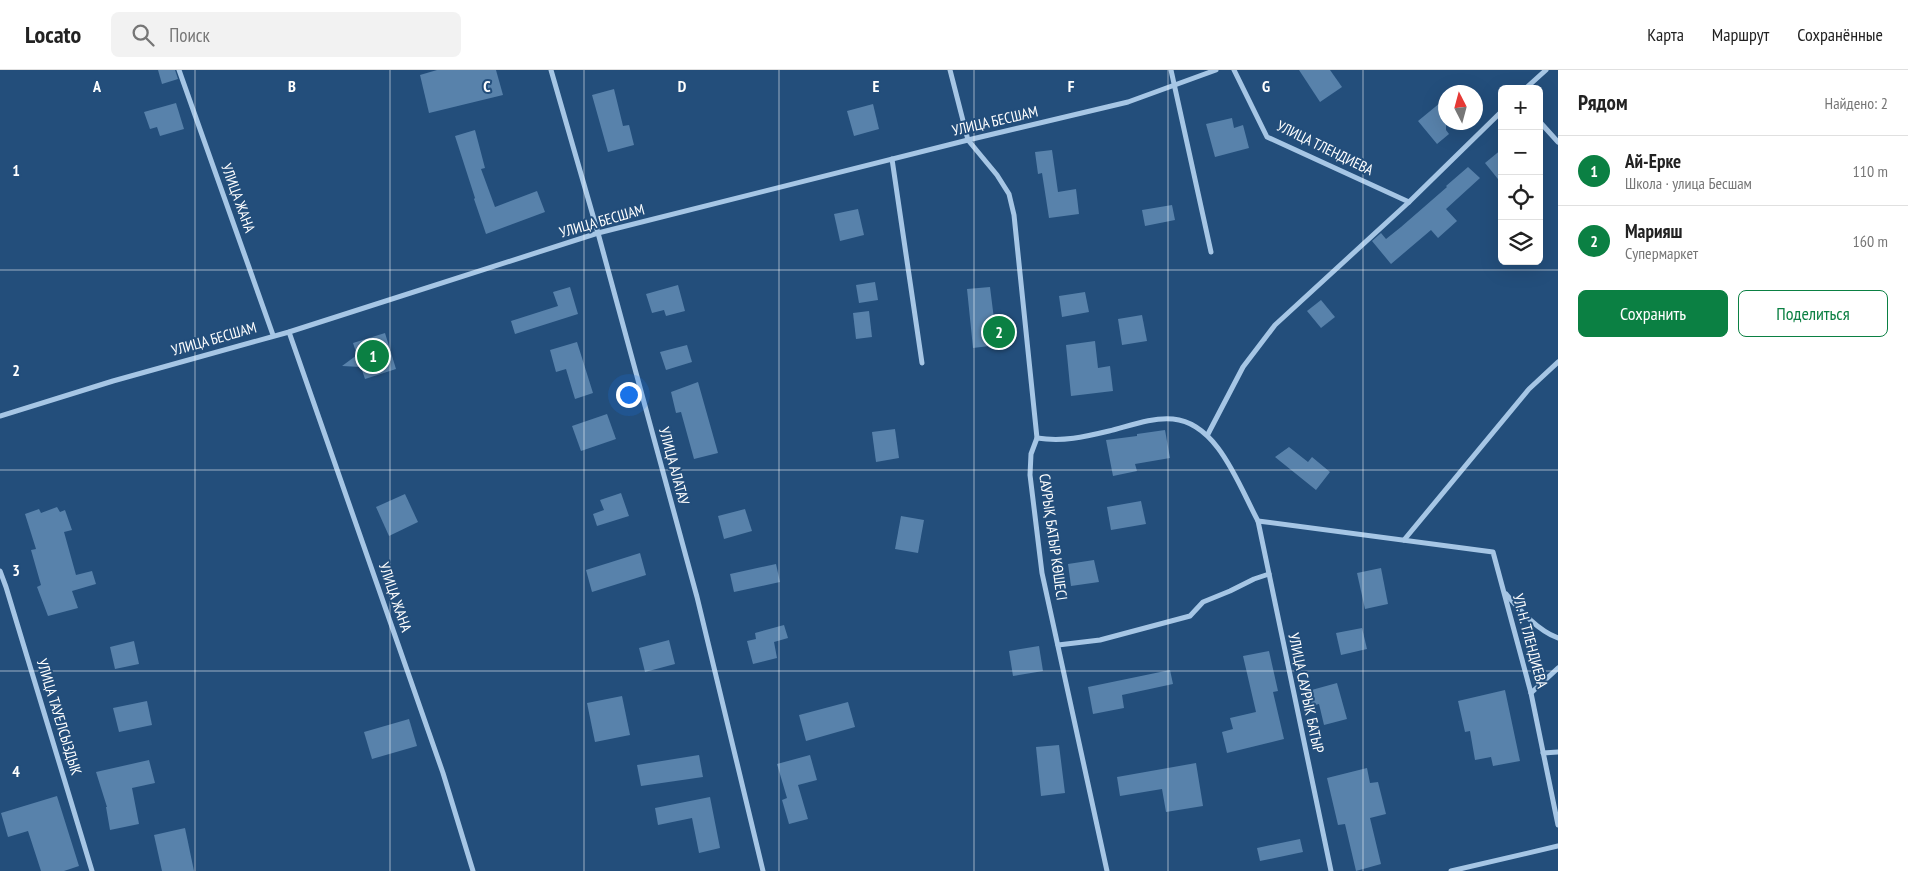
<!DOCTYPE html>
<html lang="ru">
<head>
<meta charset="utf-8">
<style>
	:root { --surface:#fff; --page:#f2f2f2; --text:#222; --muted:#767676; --line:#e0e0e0; --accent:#0b8043 }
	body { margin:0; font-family:"PT Sans Narrow",sans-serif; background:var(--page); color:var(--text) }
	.controls { position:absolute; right:15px; top:15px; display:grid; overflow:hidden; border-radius:8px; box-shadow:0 5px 20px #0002 }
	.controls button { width:45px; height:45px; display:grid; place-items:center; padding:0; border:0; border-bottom:1px solid var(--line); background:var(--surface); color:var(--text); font:25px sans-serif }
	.compass { position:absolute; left:1438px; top:15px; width:45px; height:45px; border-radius:50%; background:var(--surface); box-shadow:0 5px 20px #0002; rotate:354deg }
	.you { position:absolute; left:628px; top:324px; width:18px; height:18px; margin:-12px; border:4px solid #fff; border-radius:50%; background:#1a73e8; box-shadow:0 0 0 8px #1a73e833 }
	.badge { display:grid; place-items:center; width:32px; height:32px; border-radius:50%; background:var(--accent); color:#fff; font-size:16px; font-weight:700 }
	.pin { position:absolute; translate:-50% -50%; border:2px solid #fff; box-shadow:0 1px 5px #0006 }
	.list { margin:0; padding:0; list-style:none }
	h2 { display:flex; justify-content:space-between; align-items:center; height:65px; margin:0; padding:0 20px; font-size:21px }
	h2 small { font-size:16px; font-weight:400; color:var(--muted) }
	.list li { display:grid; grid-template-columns:32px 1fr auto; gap:15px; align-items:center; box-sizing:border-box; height:70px; padding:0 20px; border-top:1px solid var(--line) }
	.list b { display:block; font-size:19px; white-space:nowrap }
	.list p { margin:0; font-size:16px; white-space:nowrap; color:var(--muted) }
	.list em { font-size:16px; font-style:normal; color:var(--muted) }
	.actions { display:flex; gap:10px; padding:15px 20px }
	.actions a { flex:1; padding:11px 0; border:1px solid var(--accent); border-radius:8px; text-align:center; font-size:18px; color:var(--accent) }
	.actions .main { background:var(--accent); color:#fff }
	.icon { flex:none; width:28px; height:28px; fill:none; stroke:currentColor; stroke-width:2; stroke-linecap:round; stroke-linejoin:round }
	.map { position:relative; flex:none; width:1558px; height:801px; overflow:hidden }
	header { display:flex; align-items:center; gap:30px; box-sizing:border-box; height:70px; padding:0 25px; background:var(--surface); border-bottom:1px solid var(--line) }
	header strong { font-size:24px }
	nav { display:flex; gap:28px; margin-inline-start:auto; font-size:18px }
	.search { width:350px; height:45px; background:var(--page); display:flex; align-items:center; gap:12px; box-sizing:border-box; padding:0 18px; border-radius:8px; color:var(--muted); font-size:19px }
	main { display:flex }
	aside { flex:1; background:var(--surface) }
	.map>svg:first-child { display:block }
	.building { fill:#5882ab }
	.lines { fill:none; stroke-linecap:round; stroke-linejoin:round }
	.minor { stroke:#a6c6e5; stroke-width:5 }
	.grid { fill:none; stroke:#fff; stroke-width:1; stroke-opacity:0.55 }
	.labels { text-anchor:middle; stroke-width:4; stroke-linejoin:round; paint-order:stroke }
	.street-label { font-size:15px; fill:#fff; stroke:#234e7b }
	.grid-label { font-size:16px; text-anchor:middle; font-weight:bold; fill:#fff; stroke:#234e7b; stroke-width:4; stroke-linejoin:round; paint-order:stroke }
</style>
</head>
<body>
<header>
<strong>Locato</strong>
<div class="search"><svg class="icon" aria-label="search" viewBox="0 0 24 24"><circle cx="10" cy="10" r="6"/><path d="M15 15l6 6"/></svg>Поиск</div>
<nav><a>Карта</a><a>Маршрут</a><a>Сохранённые</a></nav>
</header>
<main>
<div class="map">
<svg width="1558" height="801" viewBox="0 0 1558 801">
	<rect width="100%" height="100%" fill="#234e7b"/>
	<!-- building -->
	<g class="building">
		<polygon points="158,0 175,0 178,9 162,14"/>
		<polygon points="437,0 496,0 503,25 429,43 420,5"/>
		<polygon points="1299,0 1330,0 1342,17 1320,32"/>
		<polygon points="614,19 623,56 629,55 634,75 608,82 592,25"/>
		<polygon points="1446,28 1446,60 1449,64 1437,74 1418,51"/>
		<polygon points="176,33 184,59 160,66 157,57 150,59 144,42"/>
		<polygon points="873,34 879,59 854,66 847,41"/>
		<polygon points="1232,48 1234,58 1243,55 1249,78 1215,87 1206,54"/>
		<polygon points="475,60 485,98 481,99 495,137 537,121 545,142 486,164 474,129 475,128 455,66"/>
		<polygon points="1502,79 1502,114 1485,93"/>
		<polygon points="1052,80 1058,122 1076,119 1079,144 1049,148 1042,103 1038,104 1035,82"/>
		<polygon points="1468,97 1480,108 1446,139 1457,151 1438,168 1431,160 1391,194 1372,171 1381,163 1386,169 1401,157 1447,117 1446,116"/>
		<polygon points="1172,135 1175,150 1145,156 1142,140"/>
		<polygon points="858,139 864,165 840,171 834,144"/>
		<polygon points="875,212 878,230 859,233 856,215"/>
		<polygon points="678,215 685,241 666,246 664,240 652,243 646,224"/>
		<polygon points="570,217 578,244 515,264 511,251 558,236 553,222"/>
		<polygon points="990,217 994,249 1003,248 1006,274 973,278 967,219"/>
		<polygon points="1085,222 1089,242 1062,247 1059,226"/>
		<polygon points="1321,230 1335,247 1321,258 1307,241"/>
		<polygon points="869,241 872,267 856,269 853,243"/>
		<polygon points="1142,245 1147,271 1122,275 1118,249"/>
		<polygon points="385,263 396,299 365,309 361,297 342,296 357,285 353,273"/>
		<polygon points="1095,271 1098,298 1110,296 1113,321 1071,326 1066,275"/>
		<polygon points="577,272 593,323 575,329 566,299 556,302 550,280"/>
		<polygon points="687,275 692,292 666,300 660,282"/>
		<polygon points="698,312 718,383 694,389 681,342 676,343 671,322"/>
		<polygon points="607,344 616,369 581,381 572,356"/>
		<polygon points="895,359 899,388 876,392 872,362"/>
		<polygon points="1165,360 1170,388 1135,394 1137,401 1113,406 1106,370 1137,366 1137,364"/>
		<polygon points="1289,377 1308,392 1312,387 1330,402 1316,420 1275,387"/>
		<polygon points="621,423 629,446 597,456 593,444 604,440 600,430"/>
		<polygon points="405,424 418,452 389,466 376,437"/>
		<polygon points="1141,431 1146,454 1111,460 1107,437"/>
		<polygon points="57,437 60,442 65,440 72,460 64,462 76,505 92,501 96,514 72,521 78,538 48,546 37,517 41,515 31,480 36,479 25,444 39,439 41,443"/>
		<polygon points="745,439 752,461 724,469 718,446"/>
		<polygon points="901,446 924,450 918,483 895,479"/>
		<polygon points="640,483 646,505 592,522 586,500"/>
		<polygon points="1094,490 1099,512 1071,516 1068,494"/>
		<polygon points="776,494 780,512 734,522 730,504"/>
		<polygon points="1381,498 1388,534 1365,539 1357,503"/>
		<polygon points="784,555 788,568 774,572 777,588 753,594 747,571 756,569 755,563"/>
		<polygon points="1362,558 1367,579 1341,585 1336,563"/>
		<polygon points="669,570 675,594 645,602 639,578"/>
		<polygon points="134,571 139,594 115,599 110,577"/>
		<polygon points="1039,576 1043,601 1013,606 1009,581"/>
		<polygon points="1269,581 1278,621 1273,622 1284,669 1227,683 1222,662 1233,659 1230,648 1256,642 1243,586"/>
		<polygon points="1170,600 1173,614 1122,625 1124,638 1093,644 1088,617"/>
		<polygon points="1337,613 1347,649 1324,655 1319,634 1312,636 1308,621"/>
		<polygon points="1505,620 1520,691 1493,696 1491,687 1475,690 1470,661 1465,662 1458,631"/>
		<polygon points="622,626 630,665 595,672 587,633"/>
		<polygon points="147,631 152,655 119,662 113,638"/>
		<polygon points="848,632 855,657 806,671 799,645"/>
		<polygon points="409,649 417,676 372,689 364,662"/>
		<polygon points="1059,675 1065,723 1041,726 1036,677"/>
		<polygon points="699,685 703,707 641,716 637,695"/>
		<polygon points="810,685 817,710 798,715 808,749 789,754 782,730 787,728 777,694"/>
		<polygon points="149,690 155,713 132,718 139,754 110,760 106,737 107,737 96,702"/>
		<polygon points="1196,693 1203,736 1166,742 1162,719 1120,726 1117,707"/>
		<polygon points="1367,698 1370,713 1378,712 1386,744 1370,748 1381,794 1356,801 1345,754 1338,755 1327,708"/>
		<polygon points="57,726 79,796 64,801 41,801 28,761 8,767 1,743"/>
		<polygon points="710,727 720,778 699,783 692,748 658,755 655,738"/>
		<polygon points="185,758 194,801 162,801 154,765"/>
		<polygon points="1300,769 1303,782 1260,791 1257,778"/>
	</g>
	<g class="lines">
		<!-- minor -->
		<g class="minor">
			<polyline points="179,0 273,265"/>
			<polyline points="551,0 598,163 697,527 763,801"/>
			<polyline points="950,0 968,70 997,105 1009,124 1014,145 1037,368 1031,384 1030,405 1042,503 1107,801"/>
			<polyline points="1171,0 1211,182"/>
			<polyline points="1234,0 1267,67 1409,132"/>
			<polyline points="1525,19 1546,0"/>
			<polyline points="1539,51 1558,72"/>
			<polyline points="892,89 922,293"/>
			<polyline points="289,262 443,703 473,801"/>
			<polyline points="0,346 113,311 289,262 598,163 968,70 1128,32 1216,0"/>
			<polyline points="1208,364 1243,297 1275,255 1409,132 1502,41"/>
			<path d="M1037,368C1063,372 1084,367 1109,361C1129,356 1152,347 1173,349C1218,353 1239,416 1258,451L1493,482L1531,623L1558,755"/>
			<polyline points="1258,451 1331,801"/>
			<polyline points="1404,470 1529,319 1558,292"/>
			<polyline points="0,501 6,517 92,801"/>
			<path d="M1506,524C1520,540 1537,560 1558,568"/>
			<polyline points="1058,575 1100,570 1190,546 1203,532 1230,521 1254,509 1269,504"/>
			<polyline points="1531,623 1558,598"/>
			<polyline points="1543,683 1558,682"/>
			<polyline points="1451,801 1558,776"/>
		</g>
	</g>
	<!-- grid -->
	<path class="grid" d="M195,0V801M390,0V801M584,0V801M779,0V801M974,0V801M1168,0V801M1363,0V801M0,200H1558M0,400H1558M0,601H1558"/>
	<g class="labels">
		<!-- street labels -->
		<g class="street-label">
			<text transform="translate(995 51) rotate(-13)" y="5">УЛИЦА БЕСШАМ</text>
			<text transform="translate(1325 78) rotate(26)" y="5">УЛИЦА ТЛЕНДИЕВА</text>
			<text transform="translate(238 128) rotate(70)" y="5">УЛИЦА ЖАНА</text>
			<text transform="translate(602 151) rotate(-16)" y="5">УЛИЦА БЕСШАМ</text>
			<text transform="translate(214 269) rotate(-16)" y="5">УЛИЦА БЕСШАМ</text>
			<text transform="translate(674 396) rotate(75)" y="5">УЛИЦА АЛАТАУ</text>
			<text transform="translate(1053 467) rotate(82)" y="5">САУРЫҚ БАТЫР КӨШЕСІ</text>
			<text transform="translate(395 527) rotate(71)" y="5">УЛИЦА ЖАНА</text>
			<text transform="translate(1530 571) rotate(75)" y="5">УЛ. Н. ТЛЕНДИЕВА</text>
			<text transform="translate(1306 623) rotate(78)" y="5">УЛИЦА САУРЫК БАТЫР</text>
			<text transform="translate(59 647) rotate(73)" y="5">УЛИЦА ТАУЕЛСЫЗДЫК</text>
		</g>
	</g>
	<g class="grid-label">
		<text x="97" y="22">A</text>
		<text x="292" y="22">B</text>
		<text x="487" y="22">C</text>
		<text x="682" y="22">D</text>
		<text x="876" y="22">E</text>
		<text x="1071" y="22">F</text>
		<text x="1266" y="22">G</text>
		<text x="16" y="106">1</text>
		<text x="16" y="306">2</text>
		<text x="16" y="506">3</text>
		<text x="16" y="707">4</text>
	</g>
</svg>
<div class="controls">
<button>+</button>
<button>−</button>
<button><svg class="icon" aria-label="locate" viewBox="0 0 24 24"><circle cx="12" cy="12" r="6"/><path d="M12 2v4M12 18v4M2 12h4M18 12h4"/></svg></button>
<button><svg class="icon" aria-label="layers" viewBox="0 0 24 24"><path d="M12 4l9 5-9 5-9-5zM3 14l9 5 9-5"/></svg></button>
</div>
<svg class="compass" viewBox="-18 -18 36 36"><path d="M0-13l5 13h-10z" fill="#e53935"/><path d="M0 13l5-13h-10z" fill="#767676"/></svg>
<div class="you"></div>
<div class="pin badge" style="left:373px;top:286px">1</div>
<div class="pin badge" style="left:999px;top:262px">2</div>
</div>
<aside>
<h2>Рядом<small>Найдено: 2</small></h2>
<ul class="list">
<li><span class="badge">1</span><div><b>Ай-Ерке</b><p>Школа · улица Бесшам</p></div><em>110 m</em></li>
<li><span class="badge">2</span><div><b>Марияш</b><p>Супермаркет</p></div><em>160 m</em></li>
</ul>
<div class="actions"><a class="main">Сохранить</a><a>Поделиться</a></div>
</aside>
</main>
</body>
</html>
